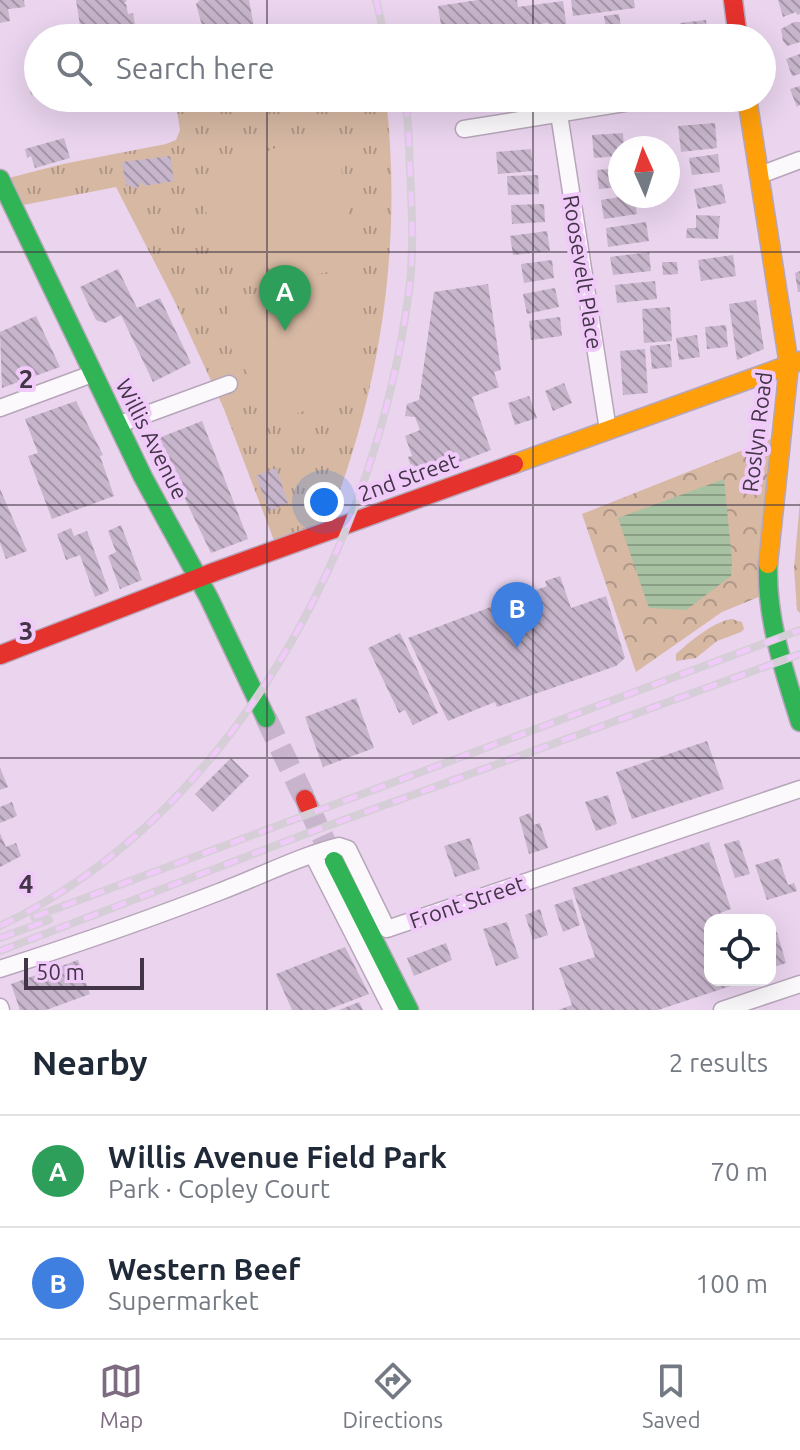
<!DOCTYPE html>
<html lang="en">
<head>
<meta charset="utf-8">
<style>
	:root { --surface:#fff; --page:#f2f2f3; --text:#1f2937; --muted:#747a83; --line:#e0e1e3; --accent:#7d6c81 }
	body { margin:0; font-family:Ubuntu,sans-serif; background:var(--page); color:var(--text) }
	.controls { position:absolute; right:24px; bottom:24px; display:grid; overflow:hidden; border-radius:16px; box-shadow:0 8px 32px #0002 }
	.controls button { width:72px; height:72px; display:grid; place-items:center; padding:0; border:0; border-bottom:2px solid var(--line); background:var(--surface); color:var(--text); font:40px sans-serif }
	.compass { position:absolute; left:608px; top:136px; width:72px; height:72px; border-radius:50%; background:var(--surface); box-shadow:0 8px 32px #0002; rotate:357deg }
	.scale { position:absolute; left:24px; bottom:20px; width:120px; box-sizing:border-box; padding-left:8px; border:4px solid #433447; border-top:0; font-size:22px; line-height:28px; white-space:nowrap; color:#433447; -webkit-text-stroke:6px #f0caf9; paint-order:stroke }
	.you { position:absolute; left:324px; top:502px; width:28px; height:28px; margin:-20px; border:6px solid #fff; border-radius:50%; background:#1a73e8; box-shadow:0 0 0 12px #1a73e833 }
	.badge { display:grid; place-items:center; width:52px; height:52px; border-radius:50%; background:var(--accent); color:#fff; font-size:26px; font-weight:700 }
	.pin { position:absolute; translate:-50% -66px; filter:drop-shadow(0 2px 4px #0008) }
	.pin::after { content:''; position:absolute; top:42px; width:28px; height:24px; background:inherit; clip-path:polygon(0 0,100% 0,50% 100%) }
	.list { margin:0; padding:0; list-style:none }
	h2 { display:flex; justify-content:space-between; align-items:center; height:104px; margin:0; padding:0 32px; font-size:34px }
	h2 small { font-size:26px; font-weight:400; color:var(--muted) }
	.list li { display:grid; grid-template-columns:52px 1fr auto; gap:24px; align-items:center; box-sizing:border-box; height:112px; padding:0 32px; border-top:2px solid var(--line) }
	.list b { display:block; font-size:30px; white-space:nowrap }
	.list p { margin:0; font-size:26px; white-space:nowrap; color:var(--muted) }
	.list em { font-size:26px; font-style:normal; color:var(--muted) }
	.icon { flex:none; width:44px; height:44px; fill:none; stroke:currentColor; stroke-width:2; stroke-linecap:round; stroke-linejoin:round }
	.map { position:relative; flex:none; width:800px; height:1010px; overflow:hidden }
	.search { position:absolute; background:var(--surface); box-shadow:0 8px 32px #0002; left:24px; right:24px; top:24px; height:88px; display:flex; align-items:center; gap:20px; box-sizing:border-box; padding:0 28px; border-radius:44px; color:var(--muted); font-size:30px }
	.sheet { height:328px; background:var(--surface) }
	nav { display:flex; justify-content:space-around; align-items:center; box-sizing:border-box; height:112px; border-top:2px solid var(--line); background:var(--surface); font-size:22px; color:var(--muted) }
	nav a { display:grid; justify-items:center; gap:4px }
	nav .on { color:var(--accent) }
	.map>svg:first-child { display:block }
	.grass { fill:url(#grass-tufts) }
	.forest { fill:url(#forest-crowns) }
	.pitch { fill:#d6b8a3 }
	.water { fill:url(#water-rules) }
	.building { fill:url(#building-back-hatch) }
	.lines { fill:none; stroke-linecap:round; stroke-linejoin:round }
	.secondary-tunnel { stroke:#c9b4cd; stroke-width:22; stroke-dasharray:22 11; stroke-linecap:butt }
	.street-casing { stroke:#b7a6ba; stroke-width:19 }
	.fast-casing { stroke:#b7a6ba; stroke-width:21 }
	.slow-casing { stroke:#b7a6ba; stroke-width:21 }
	.jam-casing { stroke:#b7a6ba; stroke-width:21 }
	.street { stroke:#fcf9fc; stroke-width:16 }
	.fast { stroke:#30b455; stroke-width:18 }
	.slow { stroke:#ff9f0a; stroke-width:18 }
	.jam { stroke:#e5322d; stroke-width:18 }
	.rail-casing { stroke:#d5ced6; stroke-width:8 }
	.rail { stroke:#f0caf9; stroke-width:5; stroke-dasharray:15; stroke-linecap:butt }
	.grid { fill:none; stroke:#433447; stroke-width:2; stroke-opacity:0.55 }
	.labels { text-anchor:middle; stroke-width:8; stroke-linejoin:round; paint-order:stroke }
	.street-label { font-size:22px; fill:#433447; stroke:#f0caf9 }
	.grid-label { font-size:26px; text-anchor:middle; font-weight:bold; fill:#433447; stroke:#f0caf9; stroke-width:8; stroke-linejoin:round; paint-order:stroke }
</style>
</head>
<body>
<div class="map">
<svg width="800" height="1010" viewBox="0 0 800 1010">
	<defs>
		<pattern id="grass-tufts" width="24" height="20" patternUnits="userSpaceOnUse" patternTransform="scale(2)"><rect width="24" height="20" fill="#d6b8a3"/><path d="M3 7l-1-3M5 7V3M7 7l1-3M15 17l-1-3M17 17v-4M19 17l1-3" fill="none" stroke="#af9687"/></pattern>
		<pattern id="forest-crowns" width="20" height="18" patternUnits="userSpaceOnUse" patternTransform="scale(2)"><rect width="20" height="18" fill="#d6b8a3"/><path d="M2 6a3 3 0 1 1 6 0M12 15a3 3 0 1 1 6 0" fill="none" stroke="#af9687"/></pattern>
		<pattern id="water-rules" width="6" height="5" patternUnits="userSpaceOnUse" patternTransform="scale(2)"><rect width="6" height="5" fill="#a8c1a2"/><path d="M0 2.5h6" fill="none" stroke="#8a9e86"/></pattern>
		<pattern id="building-back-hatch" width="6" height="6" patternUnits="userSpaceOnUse" patternTransform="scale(2)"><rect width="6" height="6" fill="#c7b5cb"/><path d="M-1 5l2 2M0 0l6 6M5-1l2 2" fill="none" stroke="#a394a7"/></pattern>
	</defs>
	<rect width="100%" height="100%" fill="#ead4ee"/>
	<!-- grass -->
	<path class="grass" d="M175,98H386C403,247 380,396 323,535L278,551L224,409L174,300L116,187L13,207L1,180L63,164L166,144L176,140L180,130Z"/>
	<!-- forest -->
	<g class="forest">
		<polygon points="781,435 768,593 722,612 636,672 582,514"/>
		<polygon points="800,501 800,613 797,610 794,568"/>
		<path d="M731,619L742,622L744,629L741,632L717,641L696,658L676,661V654C692,640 710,624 731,619Z"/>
	</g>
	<!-- pitch -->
	<g class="pitch">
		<polygon points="319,129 336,138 358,267 287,279 214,237 197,182"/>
		<polygon points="360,279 361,353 341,396 269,425 245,369 241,370 227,339 234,336 228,311 232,303 290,286 291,290"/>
	</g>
	<!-- water -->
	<polygon class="water" points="724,479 732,560 731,576 686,610 649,608 618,518"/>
	<!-- building -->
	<g class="building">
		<polygon points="0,0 24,0 25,7 8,9 10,21 0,23"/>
		<polygon points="76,0 127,0 124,4 126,4 128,14 133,13 136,30 132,31 133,38 82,38"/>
		<polygon points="200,0 249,0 256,38 159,38 158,34 203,29 196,4"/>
		<polygon points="478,0 517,0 518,7 563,1 568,37 550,38 548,23 443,38 438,6"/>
		<polygon points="571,0 634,0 635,8 573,16"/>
		<polygon points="778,0 800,0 800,14 797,15 796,12 783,17"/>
		<polygon points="619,14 621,27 606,29 604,16"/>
		<polygon points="706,20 708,38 682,38 680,23"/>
		<polygon points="794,22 800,22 800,42 787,46 783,41 781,29"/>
		<polygon points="671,25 673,38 648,38 646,29"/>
		<polygon points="597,33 597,38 576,38 576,36"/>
		<polygon points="800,54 800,74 792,76 786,59"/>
		<polygon points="38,73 38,94 31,95 27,75"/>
		<polygon points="800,86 800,105 797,107 790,89"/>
		<polygon points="51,98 80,98 80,100 52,105"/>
		<polygon points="715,123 717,148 681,152 678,126"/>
		<polygon points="623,133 624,148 620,148 620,156 594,158 592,135"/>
		<polygon points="64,138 70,158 35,168 31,156 27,158 25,149"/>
		<polygon points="658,143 659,148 637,148 637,145"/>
		<polygon points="531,149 533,171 498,174 496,152"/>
		<polygon points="718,154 720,172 692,175 689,158"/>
		<polygon points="170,156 174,181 144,186 143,183 139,184 139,187 132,188 132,185 126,186 122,162"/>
		<polygon points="620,168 620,187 599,189 597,170"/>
		<polygon points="538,175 539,194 508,195 507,176"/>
		<polygon points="722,184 726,203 698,209 694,189"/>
		<polygon points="626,196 634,196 637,214 604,219 601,200"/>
		<polygon points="544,204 545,222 512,224 511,205"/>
		<polygon points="696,215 720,216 718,239 686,238 687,228 696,228"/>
		<polygon points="646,222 649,241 608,247 606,228"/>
		<polygon points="547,231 550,251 513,255 510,236"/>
		<polygon points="649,252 651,271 613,275 610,257"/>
		<polygon points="733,255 736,276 701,281 698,260"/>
		<polygon points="552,260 554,278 524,283 521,264"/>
		<polygon points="662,262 677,262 678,274 663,275"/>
		<polygon points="118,269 137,308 160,298 191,363 153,382 121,315 105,323 96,320 80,287"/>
		<polygon points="800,271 800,292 798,292 795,273"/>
		<polygon points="655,281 657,299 617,303 615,285"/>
		<polygon points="488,284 501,370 494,372 499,387 472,397 491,450 415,479 408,457 412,456 405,436 420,430 415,417 405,416 407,404 419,400 434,292"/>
		<polygon points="555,288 559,307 527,314 523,294"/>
		<polygon points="756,300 764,349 737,360 729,304"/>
		<polygon points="670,307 672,341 644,343 642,309"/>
		<polygon points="36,316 60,367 2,388 0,332"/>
		<polygon points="560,317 562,336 531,340 529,321"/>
		<polygon points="726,325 728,347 707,349 705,327"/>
		<polygon points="697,335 700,357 679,360 676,338"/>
		<polygon points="670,344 672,367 652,369 650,346"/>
		<polygon points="645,349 648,393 623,395 620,351"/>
		<polygon points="564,383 572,403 553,411 545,391"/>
		<polygon points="529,396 537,418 515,425 508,403"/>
		<polygon points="76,401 103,455 100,456 114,496 52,519 28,456 38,453 25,419"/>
		<polygon points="202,421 248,539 211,553 156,439"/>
		<polygon points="276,468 288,503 269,511 256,476"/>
		<polygon points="0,489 27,551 6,559 0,543"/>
		<polygon points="121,525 142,580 120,589 108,556 116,552 108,531"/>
		<polygon points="71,528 74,536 87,531 109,591 95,597 80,555 66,560 57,534"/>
		<polygon points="560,576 571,608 606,596 625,658 616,666 497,707 495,702 448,721 408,638 547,586 545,581"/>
		<polygon points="400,633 438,713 413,725 405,710 399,713 368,648"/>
		<polygon points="356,698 374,748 323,767 305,717"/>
		<polygon points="707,741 724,789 632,819 616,772"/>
		<polygon points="231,758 249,776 213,812 195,794"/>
		<polygon points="0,768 8,787 0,790"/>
		<polygon points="608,795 617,824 596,831 585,802"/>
		<polygon points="12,802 17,816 0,823 0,807"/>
		<polygon points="530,813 534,825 540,823 548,848 529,854 519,817"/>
		<polygon points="0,833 6,847 16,843 21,856 0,867"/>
		<polygon points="470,838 480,869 455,877 444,846"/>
		<polygon points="739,840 750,874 735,878 724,844"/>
		<polygon points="709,842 731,909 720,913 723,920 710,920 710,980 746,981 658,1010 558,1010 572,1005 559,968 595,957 572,888"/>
		<polygon points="779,858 788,885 794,883 797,891 767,900 755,865"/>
		<polygon points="572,899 580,925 563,932 554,905"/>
		<polygon points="540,909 548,935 533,940 525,915"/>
		<polygon points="507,922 519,958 496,966 483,929"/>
		<polygon points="777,932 786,963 771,968 770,935"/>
		<polygon points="446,943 452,960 414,976 407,958"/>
		<polygon points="345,947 369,994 327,1010 292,1010 276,974"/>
		<polygon points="78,960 90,994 46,1010 20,1010 11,984"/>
		<polygon points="359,1002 363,1010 339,1010"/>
	</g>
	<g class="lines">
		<!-- secondary-tunnel -->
		<g class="secondary-tunnel">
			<polyline points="266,718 305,799"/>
			<polyline points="308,806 334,861"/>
		</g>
		<!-- street casing -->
		<g class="street-casing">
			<g id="street">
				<polyline points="559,114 608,430"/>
				<polyline points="464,129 655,98"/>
				<polyline points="760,175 800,160"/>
				<polyline points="0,408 92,374"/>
				<polyline points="117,425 229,384"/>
				<polyline points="313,855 392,1010"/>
				<path d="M0,969C74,945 147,920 219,892C259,877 297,857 339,846L348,849L387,929L800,789"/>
				<polyline points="0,1007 1,1010"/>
				<polyline points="722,1010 800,984"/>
			</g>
		</g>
		<!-- fast casing -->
		<g class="fast-casing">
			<g id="fast">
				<polyline points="0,179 143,477 209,598 266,718"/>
				<path d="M768,564C766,618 784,671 800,722"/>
				<polyline points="334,861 409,1010"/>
			</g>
		</g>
		<!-- slow casing -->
		<g class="slow-casing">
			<g id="slow">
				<polyline points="747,98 789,365 768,564"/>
				<polyline points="514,464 800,361"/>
			</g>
		</g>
		<!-- jam casing -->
		<g class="jam-casing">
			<g id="jam">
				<polyline points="733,0 738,38"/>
				<polyline points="0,655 214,572 514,464"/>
				<polyline points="305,799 308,806"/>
			</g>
		</g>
		<!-- street -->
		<use href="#street" class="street"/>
		<!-- fast -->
		<use href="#fast" class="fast"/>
		<!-- slow -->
		<use href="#slow" class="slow"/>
		<!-- jam -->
		<use href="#jam" class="jam"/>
		<!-- rail casing -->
		<g class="rail-casing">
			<g id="rail">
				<polyline points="376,0 385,38"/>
				<polyline points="34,917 800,630"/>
				<path d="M0,926C236,813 376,541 409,291C414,252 412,210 410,170C409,146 409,122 405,98"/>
				<polyline points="0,938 49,920"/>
				<polyline points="0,951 308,833 800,654"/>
			</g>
		</g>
		<!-- rail -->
		<use href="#rail" class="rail"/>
	</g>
	<!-- grid -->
	<path class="grid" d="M267,0V38M533,0V38M267,98V1010M533,98V1010M0,252H800M0,505H800M0,758H800"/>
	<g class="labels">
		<!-- street labels -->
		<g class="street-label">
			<text transform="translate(583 272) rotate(81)" y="8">Roosevelt Place</text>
			<text transform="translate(757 432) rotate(-83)" y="8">Roslyn Road</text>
			<text transform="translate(152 439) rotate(63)" y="8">Willis Avenue</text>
			<text transform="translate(408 477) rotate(-20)" y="8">2nd Street</text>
			<text transform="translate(467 902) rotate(-19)" y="8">Front Street</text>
		</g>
	</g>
	<g class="grid-label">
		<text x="26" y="388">2</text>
		<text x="26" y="640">3</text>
		<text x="26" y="893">4</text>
	</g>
</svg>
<div class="controls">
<button><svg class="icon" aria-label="locate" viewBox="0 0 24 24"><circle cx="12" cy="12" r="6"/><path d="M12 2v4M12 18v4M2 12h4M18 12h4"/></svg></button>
</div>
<svg class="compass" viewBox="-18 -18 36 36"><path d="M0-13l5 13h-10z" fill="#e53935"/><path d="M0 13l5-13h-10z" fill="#747a83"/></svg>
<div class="scale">50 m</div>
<div class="you"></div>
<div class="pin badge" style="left:285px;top:331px;background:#2e9e5b">A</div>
<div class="pin badge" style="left:517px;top:648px;background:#3f7fe0">B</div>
<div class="search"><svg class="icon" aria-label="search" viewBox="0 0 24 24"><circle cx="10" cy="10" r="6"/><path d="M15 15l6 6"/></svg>Search here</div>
</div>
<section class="sheet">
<h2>Nearby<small>2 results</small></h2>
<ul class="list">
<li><span class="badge" style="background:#2e9e5b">A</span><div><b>Willis Avenue Field Park</b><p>Park · Copley Court</p></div><em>70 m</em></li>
<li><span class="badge" style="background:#3f7fe0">B</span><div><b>Western Beef</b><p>Supermarket</p></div><em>100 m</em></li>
</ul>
</section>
<nav>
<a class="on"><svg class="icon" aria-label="map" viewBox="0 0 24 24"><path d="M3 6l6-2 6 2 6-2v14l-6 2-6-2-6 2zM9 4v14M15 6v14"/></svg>Map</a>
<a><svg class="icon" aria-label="directions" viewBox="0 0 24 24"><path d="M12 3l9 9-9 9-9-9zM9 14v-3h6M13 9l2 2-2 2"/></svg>Directions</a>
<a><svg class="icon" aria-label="saved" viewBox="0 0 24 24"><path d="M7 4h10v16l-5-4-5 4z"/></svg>Saved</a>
</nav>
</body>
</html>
